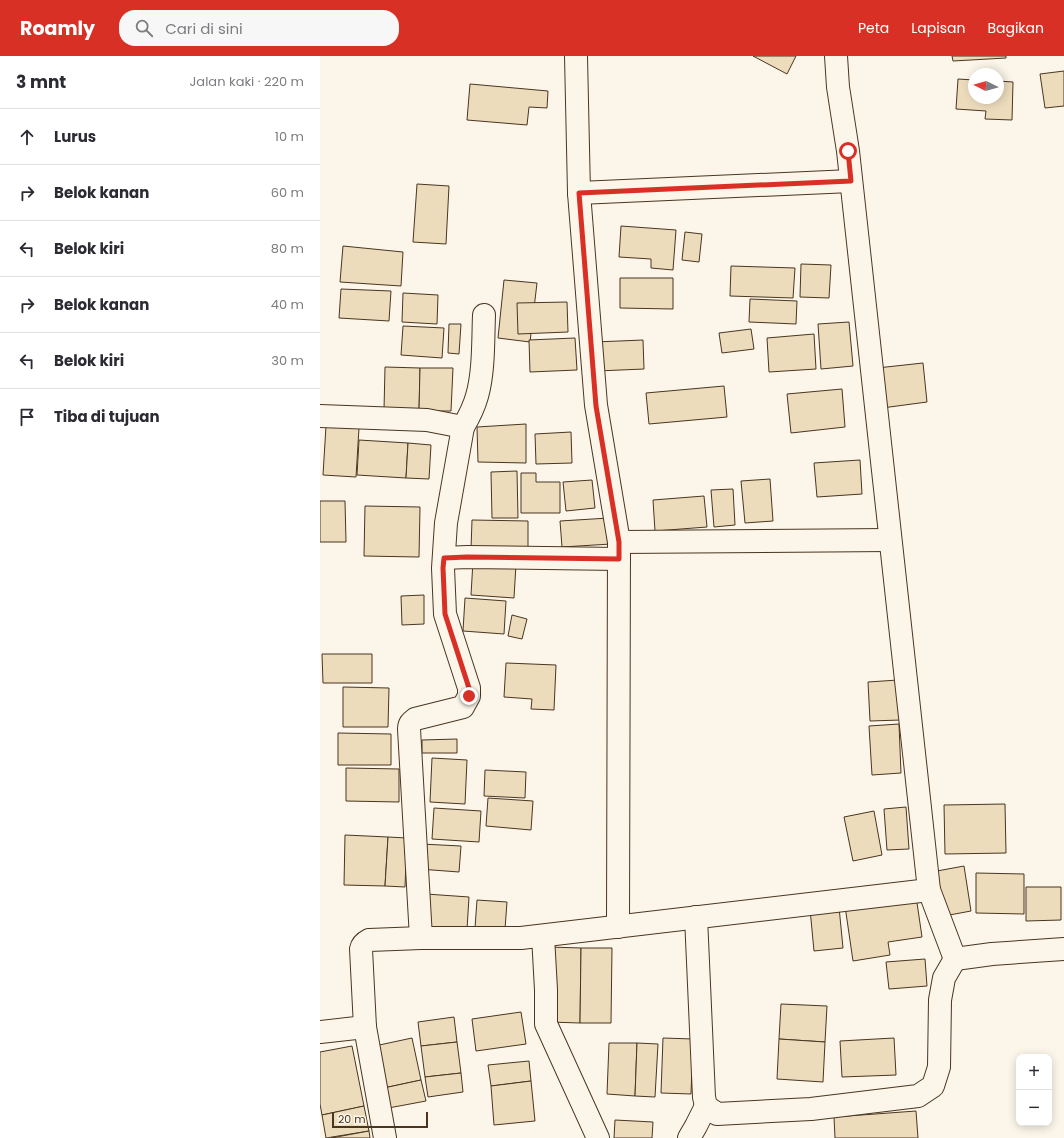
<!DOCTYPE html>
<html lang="id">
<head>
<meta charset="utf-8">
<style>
	:root { --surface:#fff; --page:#f7f7f7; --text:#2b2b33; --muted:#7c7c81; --line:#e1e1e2; --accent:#d93025 }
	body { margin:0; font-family:Poppins,sans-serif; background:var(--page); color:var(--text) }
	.controls { position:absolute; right:12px; bottom:12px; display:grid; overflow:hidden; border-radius:8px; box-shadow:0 2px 10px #0003 }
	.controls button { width:36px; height:36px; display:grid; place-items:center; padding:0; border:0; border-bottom:1px solid var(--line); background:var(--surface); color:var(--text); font:20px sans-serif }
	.compass { position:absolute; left:648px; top:12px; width:36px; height:36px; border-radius:50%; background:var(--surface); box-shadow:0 2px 10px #0003; rotate:275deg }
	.scale { position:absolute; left:12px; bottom:10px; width:96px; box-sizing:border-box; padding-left:4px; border:2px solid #4a3520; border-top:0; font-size:11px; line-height:14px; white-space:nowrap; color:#4a3520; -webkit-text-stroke:3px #fbf6e9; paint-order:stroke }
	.stop { position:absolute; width:12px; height:12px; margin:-9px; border:3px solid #d93025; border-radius:50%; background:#fff }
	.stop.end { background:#d93025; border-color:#fff; box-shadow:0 1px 4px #0008 }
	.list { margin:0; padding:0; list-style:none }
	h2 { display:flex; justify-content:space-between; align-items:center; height:52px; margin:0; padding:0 16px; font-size:17px }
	h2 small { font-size:13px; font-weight:400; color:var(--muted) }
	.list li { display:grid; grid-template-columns:26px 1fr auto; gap:12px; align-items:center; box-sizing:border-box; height:56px; padding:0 16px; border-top:1px solid var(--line) }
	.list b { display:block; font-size:15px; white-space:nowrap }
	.list em { font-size:13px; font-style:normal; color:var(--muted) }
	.icon { flex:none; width:22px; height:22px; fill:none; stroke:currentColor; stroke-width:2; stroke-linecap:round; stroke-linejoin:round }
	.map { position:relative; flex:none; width:744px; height:1082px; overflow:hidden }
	header { display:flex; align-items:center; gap:24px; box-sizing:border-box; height:56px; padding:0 20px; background:var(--accent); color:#fff }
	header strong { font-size:19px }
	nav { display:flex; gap:22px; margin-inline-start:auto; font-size:14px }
	.search { width:280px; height:36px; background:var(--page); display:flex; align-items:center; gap:10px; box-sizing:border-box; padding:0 14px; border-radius:16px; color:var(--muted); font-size:15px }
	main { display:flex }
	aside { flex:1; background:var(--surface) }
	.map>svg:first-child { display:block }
	.building { fill:#ecdcbc; stroke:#4a3520 }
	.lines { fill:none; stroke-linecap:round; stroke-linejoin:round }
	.minor-casing { stroke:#4a3520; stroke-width:24 }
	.minor { stroke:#fbf6e9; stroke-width:22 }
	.route { stroke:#d93025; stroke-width:5 }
</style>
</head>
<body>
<header>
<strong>Roamly</strong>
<div class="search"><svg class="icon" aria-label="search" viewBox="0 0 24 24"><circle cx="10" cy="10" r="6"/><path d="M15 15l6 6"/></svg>Cari di sini</div>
<nav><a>Peta</a><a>Lapisan</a><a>Bagikan</a></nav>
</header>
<main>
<aside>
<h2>3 mnt<small>Jalan kaki · 220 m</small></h2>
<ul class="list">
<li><svg class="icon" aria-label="ahead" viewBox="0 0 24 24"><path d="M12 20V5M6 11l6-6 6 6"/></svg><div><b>Lurus</b></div><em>10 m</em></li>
<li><svg class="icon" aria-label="right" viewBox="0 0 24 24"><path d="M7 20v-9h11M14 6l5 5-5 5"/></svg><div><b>Belok kanan</b></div><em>60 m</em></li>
<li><svg class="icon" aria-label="left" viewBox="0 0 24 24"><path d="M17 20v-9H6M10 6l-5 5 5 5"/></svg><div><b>Belok kiri</b></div><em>80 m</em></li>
<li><svg class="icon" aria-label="right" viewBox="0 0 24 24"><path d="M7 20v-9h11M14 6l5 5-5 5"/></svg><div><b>Belok kanan</b></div><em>40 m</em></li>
<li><svg class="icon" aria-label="left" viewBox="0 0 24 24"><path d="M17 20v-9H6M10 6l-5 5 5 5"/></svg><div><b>Belok kiri</b></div><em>30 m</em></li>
<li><svg class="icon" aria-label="arrive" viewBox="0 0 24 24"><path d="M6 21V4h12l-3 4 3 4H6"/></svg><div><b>Tiba di tujuan</b></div></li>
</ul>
</aside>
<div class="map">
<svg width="744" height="1082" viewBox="0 0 744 1082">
	<rect width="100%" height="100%" fill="#fbf6e9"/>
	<!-- building -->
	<g class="building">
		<polygon points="433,0 476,0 467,18"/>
		<polygon points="632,0 686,0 686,2 633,5"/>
		<polygon points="744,15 744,50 725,52 720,18"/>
		<polygon points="638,23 654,24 654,42 678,42 678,25 693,26 692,64 665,63 666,55 636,53"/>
		<polygon points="150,28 228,35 227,52 209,51 207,69 147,64"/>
		<polygon points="97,128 129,130 126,188 93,186"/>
		<polygon points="301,170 356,174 353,214 331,212 331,203 299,201"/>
		<polygon points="365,176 382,178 379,206 362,204"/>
		<polygon points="23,190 83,196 81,230 20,226"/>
		<polygon points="481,208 511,209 509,242 480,241"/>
		<polygon points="411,210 475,212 473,242 410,240"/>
		<polygon points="300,222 353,222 353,253 300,252"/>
		<polygon points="184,224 217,227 210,286 178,282"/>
		<polygon points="21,233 71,235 69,265 19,262"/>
		<polygon points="83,237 118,239 117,268 82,266"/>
		<polygon points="430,243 477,245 476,268 429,266"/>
		<polygon points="247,246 248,276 198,278 197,247"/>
		<polygon points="529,266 533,310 501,313 498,268"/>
		<polygon points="129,268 141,268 139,298 128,297"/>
		<polygon points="83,270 124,272 122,302 81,299"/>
		<polygon points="431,273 434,293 402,297 399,277"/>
		<polygon points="494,278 496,313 449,316 447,282"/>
		<polygon points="255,282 257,314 210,316 209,284"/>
		<polygon points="323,284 324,313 277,315 275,286"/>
		<polygon points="603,307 607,346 562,352 557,312"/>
		<polygon points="65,311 100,312 99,355 64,354"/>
		<polygon points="100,312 133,312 131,355 99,355"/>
		<polygon points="404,330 407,361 329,368 326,337"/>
		<polygon points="522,333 525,371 471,377 467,338"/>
		<polygon points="206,368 206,407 158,406 157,371"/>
		<polygon points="6,370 39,372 36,421 3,419"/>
		<polygon points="251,376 252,407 216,408 215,378"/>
		<polygon points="39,384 88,387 86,422 37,419"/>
		<polygon points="88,387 111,389 109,423 86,422"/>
		<polygon points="540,404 542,438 497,441 494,407"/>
		<polygon points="197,415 198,462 172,462 171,416"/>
		<polygon points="201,417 216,417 216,426 240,426 240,457 201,457"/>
		<polygon points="450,423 453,465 425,467 421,425"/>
		<polygon points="272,424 275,452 246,455 243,426"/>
		<polygon points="413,433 415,469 394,471 391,434"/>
		<polygon points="384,440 387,471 335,475 333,444"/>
		<polygon points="0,445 25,445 26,486 0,486"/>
		<polygon points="45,450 100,451 99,501 44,500"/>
		<polygon points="289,462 291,488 242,491 240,465"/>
		<polygon points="152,464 208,465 208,494 151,493"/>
		<polygon points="153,505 196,508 194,542 151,539"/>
		<polygon points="104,539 104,568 82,569 81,540"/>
		<polygon points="145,542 186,545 184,578 143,575"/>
		<polygon points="192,559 207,563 202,583 188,580"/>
		<polygon points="2,598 52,598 52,627 3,627"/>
		<polygon points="186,607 236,609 234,654 211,653 212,643 184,641"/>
		<polygon points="578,624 581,664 550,665 548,626"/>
		<polygon points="23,631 69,632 68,671 23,671"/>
		<polygon points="579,668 581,717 552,719 549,670"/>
		<polygon points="18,677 71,678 71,709 18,709"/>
		<polygon points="137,683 137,697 102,697 102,684"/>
		<polygon points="112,702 147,704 145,748 110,746"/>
		<polygon points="26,712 79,713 79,746 26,745"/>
		<polygon points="165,714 206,716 205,742 164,740"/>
		<polygon points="168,742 213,745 211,774 166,770"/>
		<polygon points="685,748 686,797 625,798 624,749"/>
		<polygon points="586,751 589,793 567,794 564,753"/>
		<polygon points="114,752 161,755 159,786 112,783"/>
		<polygon points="554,755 562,799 533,805 524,761"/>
		<polygon points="25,779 68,781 65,830 24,829"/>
		<polygon points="68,781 87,782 85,831 65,830"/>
		<polygon points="101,788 141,790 139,816 99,813"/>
		<polygon points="644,810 651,855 624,860 617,815"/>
		<polygon points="656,817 704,818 704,858 656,857"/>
		<polygon points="706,831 741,831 741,864 706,865"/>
		<polygon points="106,838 149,841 147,873 104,870"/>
		<polygon points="596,840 602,881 568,886 570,899 533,905 525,850"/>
		<polygon points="157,844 187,846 185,873 155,872"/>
		<polygon points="519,851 523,892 494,895 490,853"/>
		<polygon points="229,891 261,892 260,967 229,966"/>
		<polygon points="261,892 292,892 291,967 260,967"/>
		<polygon points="605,903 607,930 569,933 566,906"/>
		<polygon points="461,948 507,950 505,986 459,983"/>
		<polygon points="201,956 206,988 156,995 152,963"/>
		<polygon points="134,961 137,986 101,990 98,966"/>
		<polygon points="92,982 101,1024 59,1033 50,991"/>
		<polygon points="343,982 373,983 371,1038 341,1037"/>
		<polygon points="574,982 576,1019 522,1021 520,985"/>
		<polygon points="459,983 505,986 503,1026 457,1023"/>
		<polygon points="137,986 141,1017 105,1021 101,990"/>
		<polygon points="289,987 317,987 315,1040 287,1038"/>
		<polygon points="317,987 338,988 335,1041 315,1040"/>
		<polygon points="32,990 44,1050 2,1059 0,1048 0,996"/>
		<polygon points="209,1005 211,1025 171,1030 168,1009"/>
		<polygon points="141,1017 143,1036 108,1041 105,1021"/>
		<polygon points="101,1024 106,1045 63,1053 59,1033"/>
		<polygon points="211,1025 215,1065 174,1069 171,1030"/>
		<polygon points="44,1050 49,1075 6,1082 2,1059"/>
		<polygon points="596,1055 598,1082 515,1082 514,1061"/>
		<polygon points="295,1064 333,1066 332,1082 294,1082"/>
		<polygon points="49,1075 50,1082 11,1082"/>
	</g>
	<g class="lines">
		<!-- minor casing -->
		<g class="minor-casing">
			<g id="minor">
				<polyline points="256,0 259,137 276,349 299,486 298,871"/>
				<polyline points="516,0 518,31 528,95 609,834 635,903 672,898 744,893"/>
				<polyline points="259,137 531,125"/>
				<path d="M0,360L107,364L143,371L126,467L123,512L125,558L149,632V640L143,651L95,663C91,666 89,668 89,673L101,882"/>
				<path d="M143,371C149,361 154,351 157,340C164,316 163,284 164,259"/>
				<polyline points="299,486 570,484"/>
				<polyline points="124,502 147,501 299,503"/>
				<polyline points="376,861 384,1041 386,1050 397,1058 491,1053 598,1040 613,1030 619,1011 620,944 624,922 635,903"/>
				<polyline points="223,880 226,934 226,968 278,1082"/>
				<polyline points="45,971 65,1082"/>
				<path d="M0,976L45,971L41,893C42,888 45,886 49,884L101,882H201L609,834"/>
				<polyline points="369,1082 376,1070 386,1050"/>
			</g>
		</g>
		<!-- minor -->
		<use href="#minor" class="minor"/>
	</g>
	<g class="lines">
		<!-- route -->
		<polyline class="route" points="149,640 149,632 125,558 123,512 124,502 147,501 299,503 299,486 276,350 259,137 531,125 528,95"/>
	</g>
</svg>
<div class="controls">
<button>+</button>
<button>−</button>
</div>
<svg class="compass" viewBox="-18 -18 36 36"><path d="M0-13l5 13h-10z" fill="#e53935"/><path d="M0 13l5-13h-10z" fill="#7c7c81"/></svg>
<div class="scale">20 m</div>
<div class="stop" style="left:528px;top:95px"></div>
<div class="stop end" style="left:149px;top:640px"></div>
</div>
</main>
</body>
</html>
